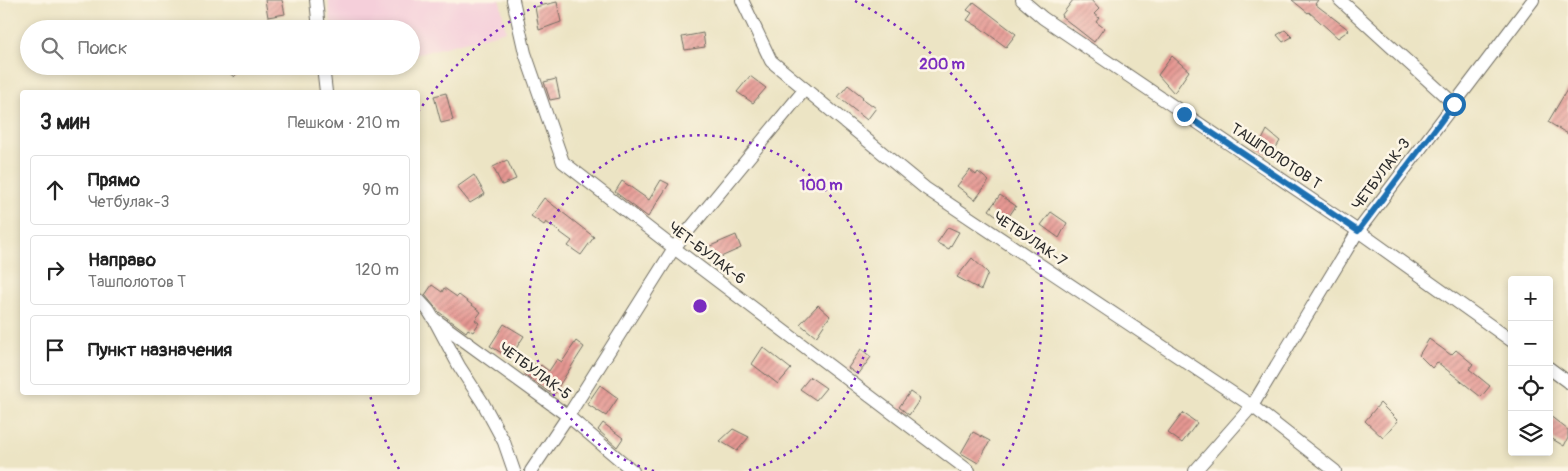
<!DOCTYPE html>
<html lang="ru">
<head>
<meta charset="utf-8">
<style>
	:root { --surface:#fff; --page:#f6f6f6; --text:#222; --muted:#767676; --line:#e0e0e0 }
	body { margin:0; font-family:Pangolin,sans-serif; background:var(--page); color:var(--text) }
	.controls { position:absolute; right:15px; bottom:15px; display:grid; overflow:hidden; border-radius:5px; box-shadow:0 2px 8px #0003 }
	.controls button { width:45px; height:45px; display:grid; place-items:center; padding:0; border:0; border-bottom:1px solid var(--line); background:var(--surface); color:var(--text); font:25px sans-serif }
	.stop { position:absolute; width:15px; height:15px; margin:-11px; border:4px solid #1f6fb2; border-radius:50%; background:#fff }
	.stop.end { background:#1f6fb2; border-color:#fff; box-shadow:0 1px 5px #0008 }
	.list { margin:0; padding:0; list-style:none }
	h2 { display:flex; justify-content:space-between; align-items:center; height:65px; margin:0; padding:0 20px; font-size:21px }
	h2 small { font-size:16px; font-weight:400; color:var(--muted) }
	.list li { display:grid; grid-template-columns:32px 1fr auto; gap:15px; align-items:center; box-sizing:border-box; height:70px; margin:0 10px 10px; padding:0 10px; border:1px solid var(--line); border-radius:5px }
	.list b { display:block; font-size:19px; white-space:nowrap }
	.list p { margin:0; font-size:16px; white-space:nowrap; color:var(--muted) }
	.list em { font-size:16px; font-style:normal; color:var(--muted) }
	.icon { flex:none; width:28px; height:28px; fill:none; stroke:currentColor; stroke-width:2; stroke-linecap:round; stroke-linejoin:round }
	.map { position:relative; flex:none; width:1568px; height:471px; overflow:hidden }
	.search { position:absolute; background:var(--surface); box-shadow:0 2px 8px #0003; left:20px; top:20px; width:400px; height:55px; display:flex; align-items:center; gap:12px; box-sizing:border-box; padding:0 18px; border-radius:28px; color:var(--muted); font-size:19px }
	.panel { position:absolute; background:var(--surface); box-shadow:0 2px 8px #0003; left:20px; top:90px; width:400px; height:305px; border-radius:5px }
	.map>svg:first-child { display:block }
	.built { fill:#f5cfda }
	.building { fill:url(#building-hatch) }
	.lines { fill:none; stroke-linecap:round; stroke-linejoin:round }
	.street-casing { stroke:#6f6c61; stroke-width:14 }
	.street { stroke:#fff; stroke-width:12 }
	.route { stroke:#1f6fb2; stroke-width:6 }
	.ring { fill:none; stroke:#7b2cbf; stroke-width:2.5; stroke-dasharray:2.5 5 }
	.labels { text-anchor:middle; stroke-width:5; stroke-linejoin:round; paint-order:stroke }
	.street-label { font-size:15px; fill:#2b2b2b; stroke:#fcf5e5 }
	.centre { fill:#7b2cbf; stroke:#fcf5e5; stroke-width:2.5 }
	.ring-label { font-size:15px; text-anchor:middle; font-weight:bold; fill:#7b2cbf; stroke:#fcf5e5; stroke-width:5; stroke-linejoin:round; paint-order:stroke }
</style>
</head>
<body>
<div class="map">
<svg width="1568" height="471" viewBox="0 0 1568 471">
	<defs>
		<pattern id="building-hatch" width="6" height="6" patternUnits="userSpaceOnUse" patternTransform="scale(1.25)"><rect width="6" height="6" fill="#e69893"/><path d="M-1 1l2-2M0 6l6-6M5 7l2-2" fill="none" stroke="#bb7c78"/></pattern>
	</defs>
	<rect width="100%" height="100%" fill="#fcf5e5"/>
	<filter id="ink" filterUnits="userSpaceOnUse"><feTurbulence type="fractalNoise" baseFrequency=".02" numOctaves="2"/><feDisplacementMap in="SourceGraphic" scale="10" xChannelSelector="R" yChannelSelector="G"/><feConvolveMatrix kernelMatrix="1 2 1 2 8 2 1 2 1" color-interpolation-filters="sRGB"/></filter>
	<filter id="wash" filterUnits="userSpaceOnUse"><feTurbulence type="fractalNoise" baseFrequency=".0096" numOctaves="4" result="noise"/><feDisplacementMap in="SourceGraphic" scale="20" xChannelSelector="R" yChannelSelector="G"/><feGaussianBlur stdDeviation="1.12" result="paint"/><feColorMatrix in="noise" values="0 0 0 0 0 0 0 0 0 0 0 0 0 0 0 0 0 1.4 0 .05"/><feComposite in="paint" operator="in"/></filter>
	<g filter="url(#wash)">
		<rect width="100%" height="100%" fill="#ece4c4"/>
		<!-- built -->
		<polygon class="built" points="328,0 500,0 506,31 411,56 411,29 332,29"/>
		<g id="blocks">
			<!-- building -->
			<g class="building">
				<polygon points="265,0 282,0 285,14 268,17"/>
				<polygon points="1073,0 1091,0 1099,9 1094,14 1099,18 1096,22 1104,28 1094,42 1061,16"/>
				<polygon points="1292,0 1318,0 1315,4 1349,30 1338,38 1309,12 1308,13"/>
				<polygon points="557,2 561,22 539,30 535,7"/>
				<polygon points="974,2 1016,34 1006,47 979,27 967,20 972,13 967,10"/>
				<polygon points="1285,30 1292,37 1283,42 1277,35"/>
				<polygon points="703,33 705,47 685,50 682,37"/>
				<polygon points="1172,56 1189,71 1174,93 1158,75"/>
				<polygon points="221,66 235,66 240,70 234,77"/>
				<polygon points="750,76 766,88 753,103 737,92"/>
				<polygon points="556,79 560,98 550,100 544,82"/>
				<polygon points="848,85 863,97 862,98 876,108 867,120 838,97"/>
				<polygon points="1568,88 1568,134 1548,122"/>
				<polygon points="446,93 453,120 441,123 434,96"/>
				<polygon points="1267,130 1280,141 1271,156 1257,150"/>
				<polygon points="507,160 516,179 502,185 493,167"/>
				<polygon points="970,170 976,175 978,172 989,181 975,200 957,186"/>
				<polygon points="474,175 485,194 470,203 457,187"/>
				<polygon points="661,180 669,184 648,217 615,192 622,181 649,200"/>
				<polygon points="1000,195 1016,206 1005,222 989,210"/>
				<polygon points="544,198 594,237 581,255 568,246 572,241 546,222 544,225 531,216"/>
				<polygon points="1051,212 1067,223 1059,238 1041,225"/>
				<polygon points="948,227 959,232 949,249 937,243"/>
				<polygon points="736,235 741,248 714,260 708,247"/>
				<polygon points="972,258 988,273 981,290 957,277"/>
				<polygon points="432,285 442,292 444,288 457,297 459,295 481,312 475,320 479,323 473,332 468,329 466,332 439,312 425,295"/>
				<polygon points="818,305 830,316 816,337 800,324"/>
				<polygon points="504,324 524,336 510,358 490,346"/>
				<polygon points="1429,339 1451,355 1456,350 1473,364 1469,369 1490,386 1481,397 1437,362 1432,368 1419,355"/>
				<polygon points="576,341 584,347 553,395 524,374 531,362 538,368 541,365 549,371 557,359 562,362"/>
				<polygon points="763,347 791,369 778,384 752,364"/>
				<polygon points="861,349 871,357 858,375 848,368"/>
				<polygon points="810,377 826,388 816,400 800,389"/>
				<polygon points="600,385 618,398 606,416 587,404"/>
				<polygon points="910,392 920,399 909,415 899,407"/>
				<polygon points="1380,403 1398,421 1383,438 1365,421"/>
				<polygon points="1183,413 1197,423 1182,443 1168,433"/>
				<polygon points="1549,415 1568,430 1568,438 1564,446 1549,437"/>
				<polygon points="603,423 623,438 617,447 598,430"/>
				<polygon points="733,429 749,437 737,451 720,441"/>
				<polygon points="973,432 990,441 978,463 961,453"/>
			</g>
		</g>
	</g>
	<g filter="url(#ink)">
		<use href="#blocks" fill-opacity="0" stroke="#6f6c61" stroke-width="1"/>
		<g class="lines">
			<!-- street casing -->
			<g class="street-casing">
				<g id="street">
					<polyline points="316,0 319,29"/>
					<polyline points="513,0 525,53 563,162 674,248 969,471"/>
					<polyline points="742,0 771,61 925,188 1252,406 1335,471"/>
					<polyline points="1022,0 1043,18 1358,231 1512,341"/>
					<polyline points="1340,0 1454,104"/>
					<polyline points="323,66 326,92"/>
					<polyline points="418,299 428,310 433,318 568,416 633,471"/>
					<polyline points="435,321 459,366 483,403 504,442 514,471"/>
					<polyline points="1549,368 1568,382"/>
					<polyline points="531,471 568,416 674,248 805,89"/>
					<polyline points="1195,471 1252,406 1358,231 1533,0"/>
				</g>
			</g>
			<!-- street -->
			<use href="#street" class="street"/>
		</g>
	</g>
	<g class="lines" filter="url(#ink)">
		<!-- route -->
		<polyline class="route" points="1184,114 1358,231 1454,104"/>
	</g>
	<!-- distance rings -->
	<g class="ring">
		<path d="M654 471A171 171 0 1 1 746 471"/>
		<path d="M399 469A342 342 0 0 1 370 395M418 112A342 342 0 0 1 545 1M855 1A342 342 0 0 1 1001 469"/>
	</g>
	<g class="labels">
		<!-- street labels -->
		<g class="street-label">
			<text transform="translate(1276 156) rotate(34)" y="5">ТАШПОЛОТОВ Т</text>
			<text transform="translate(1381 174) rotate(-53)" y="5">ЧЕТБУЛАК-3</text>
			<text transform="translate(1030 239) rotate(34)" y="5">ЧЕТБУЛАК-7</text>
			<text transform="translate(707 253) rotate(37)" y="5">ЧЕТ-БУЛАК-6</text>
			<text transform="translate(535 371) rotate(36)" y="5">ЧЕТБУЛАК-5</text>
		</g>
	</g>
	<circle cx="700" cy="306" r="8" class="centre"/>
	<g class="ring-label">
		<text x="942" y="69">200 m</text>
		<text x="821" y="190">100 m</text>
	</g>
</svg>
<div class="controls">
<button>+</button>
<button>−</button>
<button><svg class="icon" aria-label="locate" viewBox="0 0 24 24"><circle cx="12" cy="12" r="6"/><path d="M12 2v4M12 18v4M2 12h4M18 12h4"/></svg></button>
<button><svg class="icon" aria-label="layers" viewBox="0 0 24 24"><path d="M12 4l9 5-9 5-9-5zM3 14l9 5 9-5"/></svg></button>
</div>
<div class="stop" style="left:1454px;top:104px"></div>
<div class="stop end" style="left:1184px;top:114px"></div>
<div class="search"><svg class="icon" aria-label="search" viewBox="0 0 24 24"><circle cx="10" cy="10" r="6"/><path d="M15 15l6 6"/></svg>Поиск</div>
<section class="panel">
<h2>3 мин<small>Пешком · 210 m</small></h2>
<ul class="list">
<li><svg class="icon" aria-label="ahead" viewBox="0 0 24 24"><path d="M12 20V5M6 11l6-6 6 6"/></svg><div><b>Прямо</b><p>Четбулак-3</p></div><em>90 m</em></li>
<li><svg class="icon" aria-label="right" viewBox="0 0 24 24"><path d="M7 20v-9h11M14 6l5 5-5 5"/></svg><div><b>Направо</b><p>Ташполотов Т</p></div><em>120 m</em></li>
<li><svg class="icon" aria-label="arrive" viewBox="0 0 24 24"><path d="M6 21V4h12l-3 4 3 4H6"/></svg><div><b>Пункт назначения</b></div></li>
</ul>
</section>
</div>
</body>
</html>
